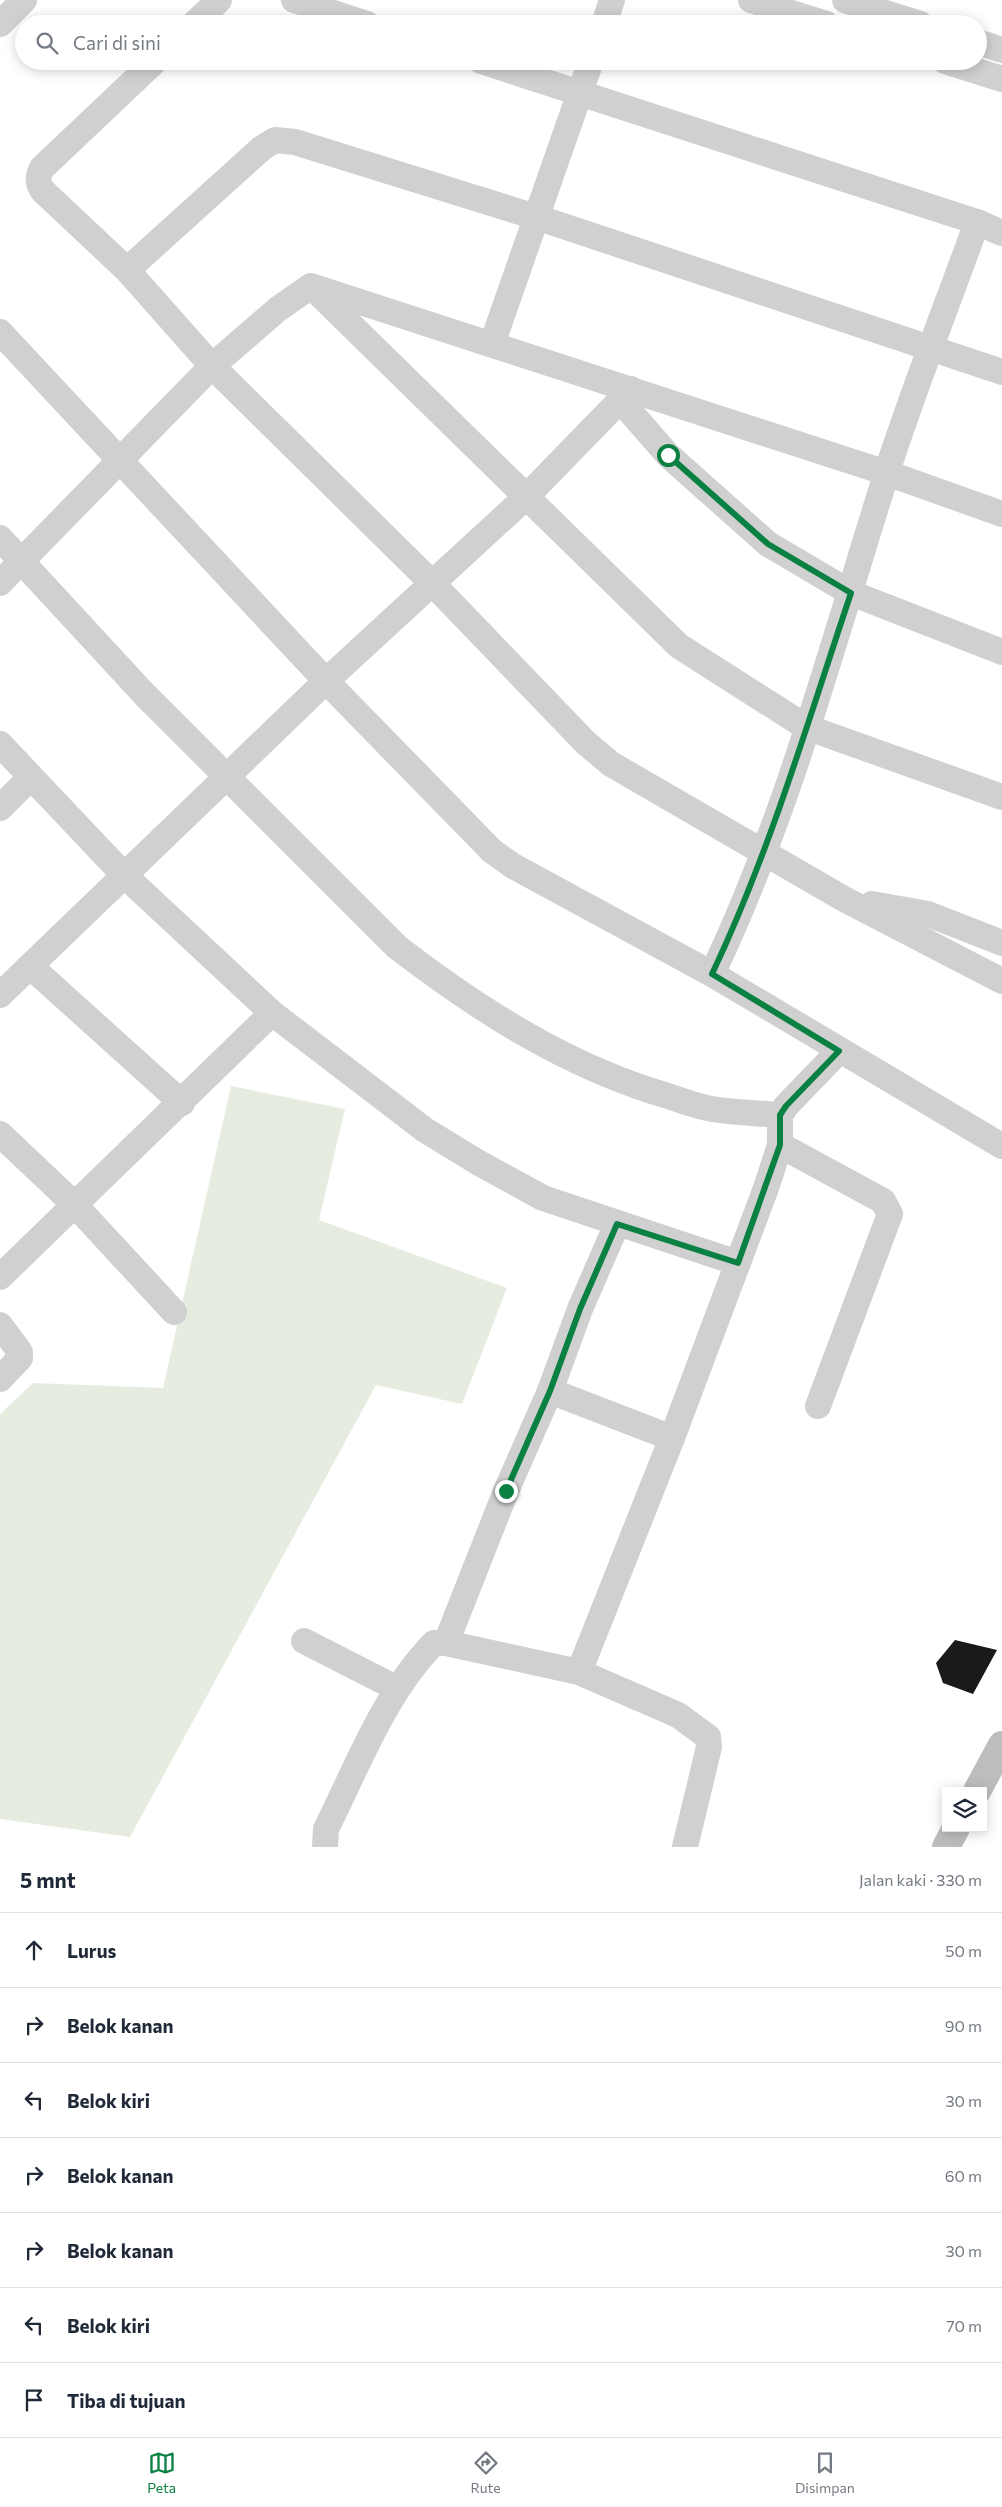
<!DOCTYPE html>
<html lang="id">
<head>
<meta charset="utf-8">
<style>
	:root { --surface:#fff; --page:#f6f6f7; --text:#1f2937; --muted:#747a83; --line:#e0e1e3; --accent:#0b8043 }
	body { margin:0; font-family:Commissioner,sans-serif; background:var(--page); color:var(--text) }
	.controls { position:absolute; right:15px; bottom:15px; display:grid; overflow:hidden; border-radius:0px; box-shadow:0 2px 12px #0003 }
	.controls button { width:45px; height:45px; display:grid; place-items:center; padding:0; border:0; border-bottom:1px solid var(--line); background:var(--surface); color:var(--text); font:25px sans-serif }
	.stop { position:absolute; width:15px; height:15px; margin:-11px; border:4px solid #0b8043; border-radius:50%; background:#fff }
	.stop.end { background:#0b8043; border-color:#fff; box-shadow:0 1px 5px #0008 }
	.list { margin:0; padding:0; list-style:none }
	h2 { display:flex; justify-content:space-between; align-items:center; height:65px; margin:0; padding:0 20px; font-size:21px }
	h2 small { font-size:16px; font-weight:400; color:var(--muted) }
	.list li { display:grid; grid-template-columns:32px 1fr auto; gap:15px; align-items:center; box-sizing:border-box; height:75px; padding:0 20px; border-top:1px solid var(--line) }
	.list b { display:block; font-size:19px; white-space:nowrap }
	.list em { font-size:16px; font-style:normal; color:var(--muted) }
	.icon { flex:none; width:28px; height:28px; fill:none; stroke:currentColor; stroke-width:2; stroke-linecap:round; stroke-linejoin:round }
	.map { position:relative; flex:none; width:1002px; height:1847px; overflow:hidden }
	.search { position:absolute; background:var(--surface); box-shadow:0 2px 12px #0003; left:15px; right:15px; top:15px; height:55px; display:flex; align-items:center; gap:12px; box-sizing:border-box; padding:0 18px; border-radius:28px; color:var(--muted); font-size:19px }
	.sheet { height:590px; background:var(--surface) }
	nav { display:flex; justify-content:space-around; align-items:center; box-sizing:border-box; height:70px; border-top:1px solid var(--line); background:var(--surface); font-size:14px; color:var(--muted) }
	nav a { display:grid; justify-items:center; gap:2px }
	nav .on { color:var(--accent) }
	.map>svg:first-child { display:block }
	.green { fill:#e6ecdf }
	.building { fill:#1a1a1a }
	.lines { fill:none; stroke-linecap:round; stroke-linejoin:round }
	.street { stroke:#d0d0d0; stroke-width:26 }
	.secondary { stroke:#bdbdbd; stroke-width:28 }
	.route { stroke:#0b8043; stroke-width:6 }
</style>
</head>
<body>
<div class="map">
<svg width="1002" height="1847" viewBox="0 0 1002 1847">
	<rect width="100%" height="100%" fill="#fff"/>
	<!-- green -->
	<polygon class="green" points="231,1086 345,1109 319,1220 507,1288 462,1404 376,1385 130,1837 0,1819 0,1414 33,1383 163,1388"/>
	<!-- building -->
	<polygon class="building" points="955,1640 997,1650 973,1694 943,1683 936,1663"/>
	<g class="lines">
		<!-- street -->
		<g class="street">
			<polyline points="294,0 367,24"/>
			<polyline points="751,0 826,24"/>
			<polyline points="845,0 920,24"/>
			<polyline points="0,24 24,0"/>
			<polyline points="194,24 219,0"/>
			<polyline points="604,24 612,0"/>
			<polyline points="978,42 1002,50"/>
			<polyline points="481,61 977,222 1002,233"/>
			<polyline points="945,61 1002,79"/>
			<path d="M127,270L43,191C37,183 37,177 42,168L155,61"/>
			<polyline points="314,289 679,646 806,727 1002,797"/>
			<polyline points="0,332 326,681 492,851 513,866 712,974 1002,1146"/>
			<polyline points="492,344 591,61"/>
			<polyline points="1002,372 536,217 295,142 275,140 262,148 127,270 212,366 433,584 586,743 611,764 844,899 1002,981"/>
			<polyline points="620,400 668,455 768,544 851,593 1002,652"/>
			<path d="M0,538L145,695L397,947C479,1010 568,1067 668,1096C683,1101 698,1107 712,1109C735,1113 758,1113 780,1115"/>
			<polyline points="0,583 212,366 278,309 311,286 887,473 1002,514"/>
			<polyline points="0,744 124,875 272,1013 425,1130 479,1163 543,1198 738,1263"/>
			<polyline points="0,808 30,778"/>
			<polyline points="872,904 928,914 1002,943"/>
			<polyline points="30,966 182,1103"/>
			<path d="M712,974C788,815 833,642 886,475C913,390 947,306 977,222"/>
			<polyline points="0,995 326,681 527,496 631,389"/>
			<polyline points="0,1134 74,1204 174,1312"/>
			<polyline points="780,1145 883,1201 890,1214 818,1406"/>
			<polyline points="617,1224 580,1309 550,1391 506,1491 446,1643 579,1672 678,1715 708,1737 709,1747 685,1847"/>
			<polyline points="0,1277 272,1013"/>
			<polyline points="0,1325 20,1352 20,1358 0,1379"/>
			<polyline points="550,1391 672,1438"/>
			<polyline points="304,1641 396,1688"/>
			<polyline points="579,1672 672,1438 766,1188 780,1145 780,1115 786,1106 839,1051"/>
			<path d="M325,1847L326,1829C358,1765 384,1694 434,1643H446"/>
		</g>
		<!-- secondary -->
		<g class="secondary">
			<polyline points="977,1791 1002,1745"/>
			<polyline points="946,1847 956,1828"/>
		</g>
	</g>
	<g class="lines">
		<!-- route -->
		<path class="route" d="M506,1491L550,1391L580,1309L617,1224L738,1263L780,1145V1115L786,1106L839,1051L712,974C770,852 808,721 851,593L768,544L668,455"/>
	</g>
</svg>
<div class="controls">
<button><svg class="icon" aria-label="layers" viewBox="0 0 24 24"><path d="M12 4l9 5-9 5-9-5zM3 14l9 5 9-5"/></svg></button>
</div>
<div class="stop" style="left:668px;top:455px"></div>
<div class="stop end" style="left:506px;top:1491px"></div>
<div class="search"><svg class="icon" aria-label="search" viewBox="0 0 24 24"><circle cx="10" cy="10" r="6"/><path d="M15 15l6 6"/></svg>Cari di sini</div>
</div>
<section class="sheet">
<h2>5 mnt<small>Jalan kaki · 330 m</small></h2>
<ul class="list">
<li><svg class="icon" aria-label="ahead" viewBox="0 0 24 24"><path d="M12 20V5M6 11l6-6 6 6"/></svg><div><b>Lurus</b></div><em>50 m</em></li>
<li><svg class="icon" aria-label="right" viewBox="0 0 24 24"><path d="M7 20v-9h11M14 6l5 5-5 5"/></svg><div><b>Belok kanan</b></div><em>90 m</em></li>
<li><svg class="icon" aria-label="left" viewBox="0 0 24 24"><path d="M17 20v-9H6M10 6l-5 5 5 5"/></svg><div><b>Belok kiri</b></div><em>30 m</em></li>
<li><svg class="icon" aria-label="right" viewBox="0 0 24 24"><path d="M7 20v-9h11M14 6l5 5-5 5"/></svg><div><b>Belok kanan</b></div><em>60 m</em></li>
<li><svg class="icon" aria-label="right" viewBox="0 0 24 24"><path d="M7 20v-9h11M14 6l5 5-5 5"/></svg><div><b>Belok kanan</b></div><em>30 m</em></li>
<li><svg class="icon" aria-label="left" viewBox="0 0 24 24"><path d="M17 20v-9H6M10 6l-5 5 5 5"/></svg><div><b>Belok kiri</b></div><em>70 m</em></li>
<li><svg class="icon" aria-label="arrive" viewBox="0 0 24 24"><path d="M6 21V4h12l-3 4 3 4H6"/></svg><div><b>Tiba di tujuan</b></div></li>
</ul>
</section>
<nav>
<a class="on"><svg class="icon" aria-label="map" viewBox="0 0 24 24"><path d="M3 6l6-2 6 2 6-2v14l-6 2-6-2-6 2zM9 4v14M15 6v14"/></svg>Peta</a>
<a><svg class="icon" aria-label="directions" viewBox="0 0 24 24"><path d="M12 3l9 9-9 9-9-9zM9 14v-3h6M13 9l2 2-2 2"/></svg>Rute</a>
<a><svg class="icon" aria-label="saved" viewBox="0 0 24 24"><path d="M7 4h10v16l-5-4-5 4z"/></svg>Disimpan</a>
</nav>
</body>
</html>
